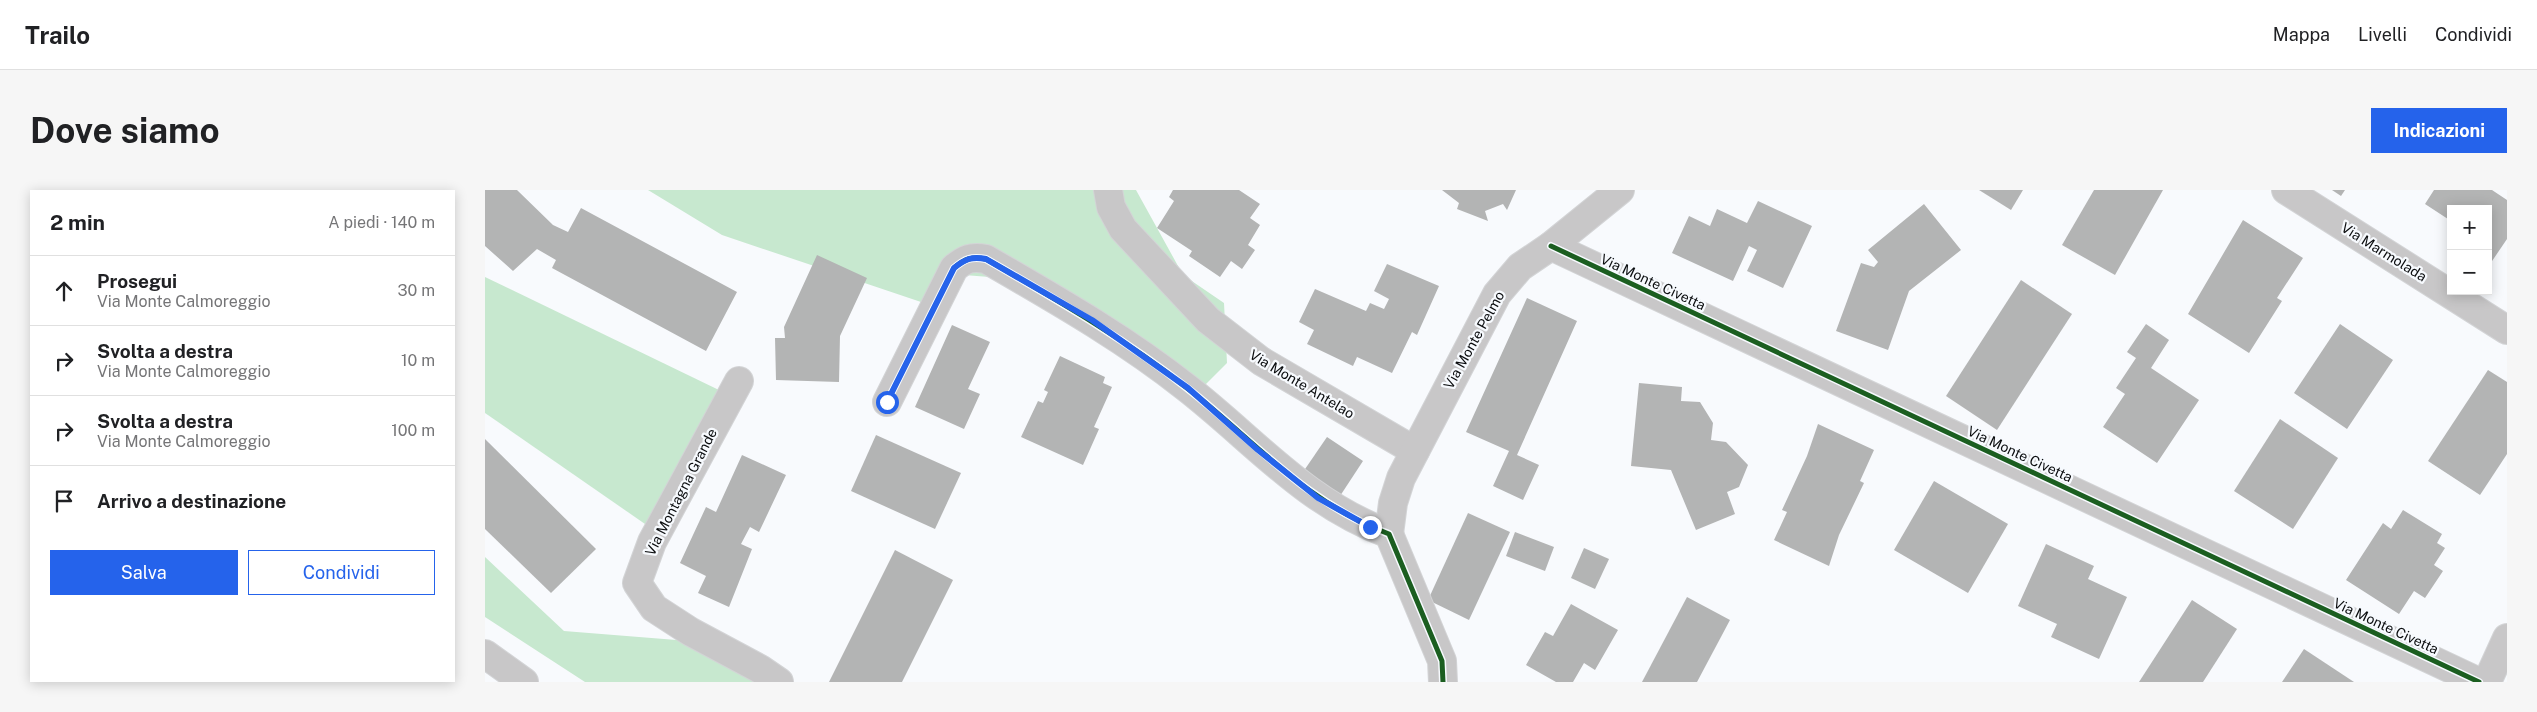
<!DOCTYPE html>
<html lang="it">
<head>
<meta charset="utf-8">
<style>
	:root { --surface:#fff; --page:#f6f6f6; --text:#202124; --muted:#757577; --line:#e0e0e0; --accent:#2563eb }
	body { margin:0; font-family:"Public Sans",sans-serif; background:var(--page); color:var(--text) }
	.controls { position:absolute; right:15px; top:15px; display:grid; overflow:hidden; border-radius:0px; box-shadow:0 2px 12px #0003 }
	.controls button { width:45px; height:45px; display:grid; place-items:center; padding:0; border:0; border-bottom:1px solid var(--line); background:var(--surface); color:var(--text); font:25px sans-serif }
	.stop { position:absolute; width:15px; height:15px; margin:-11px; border:4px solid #2563eb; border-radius:50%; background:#fff }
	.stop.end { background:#2563eb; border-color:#fff; box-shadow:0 1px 5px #0008 }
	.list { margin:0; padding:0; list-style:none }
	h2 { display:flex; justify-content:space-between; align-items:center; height:65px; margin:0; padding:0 20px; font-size:21px }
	h2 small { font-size:16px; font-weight:400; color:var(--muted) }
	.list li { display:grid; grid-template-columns:32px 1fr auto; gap:15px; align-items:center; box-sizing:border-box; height:70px; padding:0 20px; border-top:1px solid var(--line) }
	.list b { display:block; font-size:19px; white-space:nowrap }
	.list p { margin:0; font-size:16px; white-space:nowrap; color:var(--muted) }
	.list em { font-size:16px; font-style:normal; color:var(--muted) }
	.actions { display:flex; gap:10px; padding:15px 20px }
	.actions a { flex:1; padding:11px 0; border:1px solid var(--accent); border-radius:0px; text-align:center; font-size:18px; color:var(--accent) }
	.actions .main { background:var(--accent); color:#fff }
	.icon { flex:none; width:28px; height:28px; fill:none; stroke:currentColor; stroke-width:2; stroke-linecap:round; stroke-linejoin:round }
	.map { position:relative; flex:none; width:2022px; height:492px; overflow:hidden; border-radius:0px }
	header { display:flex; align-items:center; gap:30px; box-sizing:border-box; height:70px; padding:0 25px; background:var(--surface); border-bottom:1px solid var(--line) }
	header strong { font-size:24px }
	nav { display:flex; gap:28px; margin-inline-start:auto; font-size:18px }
	.intro { display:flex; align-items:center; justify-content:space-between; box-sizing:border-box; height:120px; padding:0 30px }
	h1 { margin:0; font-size:35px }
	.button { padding:12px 22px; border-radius:0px; background:var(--accent); color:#fff; font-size:18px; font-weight:700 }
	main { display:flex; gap:30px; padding:0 30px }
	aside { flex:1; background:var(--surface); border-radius:0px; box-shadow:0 2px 12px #0003 }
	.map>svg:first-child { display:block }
	.green { fill:#c7e8cf }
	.building { fill:#b3b4b4 }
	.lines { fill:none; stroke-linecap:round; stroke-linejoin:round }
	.minor-casing { stroke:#d3d4d6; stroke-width:30 }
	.minor { stroke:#c8c7c8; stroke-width:28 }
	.cycleway-casing { stroke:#f7fafe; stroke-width:8 }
	.cycleway { stroke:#1b5e20; stroke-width:5 }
	.route { stroke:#2563eb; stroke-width:6 }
	.labels { text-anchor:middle; stroke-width:4.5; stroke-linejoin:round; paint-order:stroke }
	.street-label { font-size:14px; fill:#0a0c0e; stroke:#f7fafe }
</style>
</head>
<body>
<header>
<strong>Trailo</strong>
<nav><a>Mappa</a><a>Livelli</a><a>Condividi</a></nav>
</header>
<div class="intro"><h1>Dove siamo</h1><a class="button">Indicazioni</a></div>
<main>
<aside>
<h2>2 min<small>A piedi · 140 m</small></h2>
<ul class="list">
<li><svg class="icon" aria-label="ahead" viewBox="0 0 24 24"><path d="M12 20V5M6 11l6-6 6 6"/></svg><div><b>Prosegui</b><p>Via Monte Calmoreggio</p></div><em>30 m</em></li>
<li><svg class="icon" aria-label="right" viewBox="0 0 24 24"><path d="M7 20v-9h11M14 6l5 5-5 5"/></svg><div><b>Svolta a destra</b><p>Via Monte Calmoreggio</p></div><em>10 m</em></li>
<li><svg class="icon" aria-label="right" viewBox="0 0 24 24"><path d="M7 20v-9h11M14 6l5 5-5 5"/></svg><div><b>Svolta a destra</b><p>Via Monte Calmoreggio</p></div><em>100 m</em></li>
<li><svg class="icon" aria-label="arrive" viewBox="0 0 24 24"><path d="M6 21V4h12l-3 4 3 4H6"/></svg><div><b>Arrivo a destinazione</b></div></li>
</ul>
<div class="actions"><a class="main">Salva</a><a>Condividi</a></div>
</aside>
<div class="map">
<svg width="2022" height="492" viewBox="0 0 2022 492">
	<rect width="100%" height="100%" fill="#f8fafd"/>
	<!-- green -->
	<g class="green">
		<polygon points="163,0 651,0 698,85 739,113 742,173 721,194 690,192 530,89 479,85 467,104 436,112 237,45"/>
		<polygon points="0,87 236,201 173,343 0,223"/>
		<polygon points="0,367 79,441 204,451 216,432 275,467 291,492 100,492 0,427"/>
	</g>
	<!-- building -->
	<g class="building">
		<polygon points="0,0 32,0 68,35 83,42 96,18 252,102 221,161 67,78 71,70 52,59 28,81 0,56"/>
		<polygon points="688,0 754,0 775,14 765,28 775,35 763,55 770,60 757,79 746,71 735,87 704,66 707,61 672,38 689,11 684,7"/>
		<polygon points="957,0 1031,0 1022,20 1018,14 1000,21 1003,31 972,19 974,13"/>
		<polygon points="1494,0 1538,0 1526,20"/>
		<polygon points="1609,0 1678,0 1630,85 1577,55"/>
		<polygon points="1847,0 1860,0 1856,6"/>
		<polygon points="1949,0 2007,0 2022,10 2022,49 2003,77 2003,19 1966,19 1966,31 1940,14"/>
		<polygon points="1273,11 1327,36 1298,98 1262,81 1272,60 1264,56 1248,91 1187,63 1204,26 1225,36 1232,19 1262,33"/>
		<polygon points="1439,14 1476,60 1424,101 1403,160 1351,141 1376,73 1389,77 1393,72 1383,60"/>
		<polygon points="1758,30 1818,68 1792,108 1797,111 1764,163 1703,124"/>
		<polygon points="332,65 382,88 355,146 354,192 291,190 290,148 300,148 299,137"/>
		<polygon points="902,74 954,96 932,145 927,142 907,183 872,167 868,176 822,154 829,140 814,132 830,99 881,121 885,113 899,119 904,109 889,101"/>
		<polygon points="1536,90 1587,124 1512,240 1461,206"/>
		<polygon points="1042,108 1092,131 1032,265 1054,275 1038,310 1008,296 1024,261 981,242"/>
		<polygon points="1661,134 1684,150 1666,178 1714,210 1672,273 1618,237 1640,204 1631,198 1651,168 1642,162"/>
		<polygon points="1855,134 1908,170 1862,239 1809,203"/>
		<polygon points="467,135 505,152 483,199 495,204 479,239 430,217"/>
		<polygon points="575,166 620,187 618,193 627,197 609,237 614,239 598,275 536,247 553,211 558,213 563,202 559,200"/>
		<polygon points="2003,180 2022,192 2022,264 1995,305 1943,271"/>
		<polygon points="1154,193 1197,197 1196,211 1215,212 1228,233 1226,250 1241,252 1263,275 1254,297 1242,302 1250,324 1211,340 1186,280 1146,276"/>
		<polygon points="1795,229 1853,268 1808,339 1749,301"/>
		<polygon points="1333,234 1389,260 1375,291 1379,293 1354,345 1344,376 1289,350 1302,322 1297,320 1322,266"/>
		<polygon points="391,245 476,283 450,339 366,301"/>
		<polygon points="842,247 878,271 855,306 818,282"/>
		<polygon points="0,249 111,359 66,403 0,339"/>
		<polygon points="257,265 301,285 274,342 265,337 256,354 267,359 244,417 213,403 221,386 195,373 221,317 231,322"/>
		<polygon points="1449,291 1523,334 1483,403 1409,360"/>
		<polygon points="1918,320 1957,344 1952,353 1960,358 1949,375 1958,381 1940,408 1929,401 1914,424 1861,390 1898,333 1906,339"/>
		<polygon points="983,323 1025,342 984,430 943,410"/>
		<polygon points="1030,342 1069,357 1060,381 1021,366"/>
		<polygon points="1561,354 1609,376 1603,389 1642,407 1614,469 1566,447 1572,434 1533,416"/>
		<polygon points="1099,358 1124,369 1110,399 1086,388"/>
		<polygon points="410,360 468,390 417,492 344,492"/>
		<polygon points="1202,407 1245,430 1212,492 1157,492"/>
		<polygon points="1707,410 1752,439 1718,492 1654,492"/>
		<polygon points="1086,414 1133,440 1110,480 1099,473 1088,492 1071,492 1041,475 1060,442 1068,446"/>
		<polygon points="1819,459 1869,492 1797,492"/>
	</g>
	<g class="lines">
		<!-- minor casing -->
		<g class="minor-casing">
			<g id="minor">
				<polyline points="623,0 626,17 638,39 723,130 776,171 930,261"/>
				<polyline points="1801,0 2022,140"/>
				<polyline points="1066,56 1994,492"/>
				<polyline points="254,191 167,352 152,393 169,418 206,442 275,479 294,492"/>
				<path d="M402,212L469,78C480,69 486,66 501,69C570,109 639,148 702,198C770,251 819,312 904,344L957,471L958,492"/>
				<polyline points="904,344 908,313 916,288 1012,104 1035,77 1066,56 1135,0"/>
				<polyline points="0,464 39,492"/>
				<polyline points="2002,492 2022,448"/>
			</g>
		</g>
		<!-- minor -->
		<use href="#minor" class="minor"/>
		<!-- cycleway casing -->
		<g class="cycleway-casing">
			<g id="cycleway">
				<polyline points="1066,56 1994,492"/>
				<path d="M402,212L469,78C480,69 486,66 501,69C570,109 639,148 702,198C770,251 819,312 904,344L957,471L958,492"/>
			</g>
		</g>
		<!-- cycleway -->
		<use href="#cycleway" class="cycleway"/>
	</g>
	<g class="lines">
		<!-- route -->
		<path class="route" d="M402,212L469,78C480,69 487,66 501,69L607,130L703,198L773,260L833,308L885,337"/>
	</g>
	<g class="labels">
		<!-- street labels -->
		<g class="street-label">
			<text transform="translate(1899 62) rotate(32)" y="5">Via Marmolada</text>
			<text transform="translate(1168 92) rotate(25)" y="5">Via Monte Civetta</text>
			<text transform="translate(989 150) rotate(-61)" y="5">Via Monte Pelmo</text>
			<text transform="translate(817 194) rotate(31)" y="5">Via Monte Antelao</text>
			<text transform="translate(1535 264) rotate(25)" y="5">Via Monte Civetta</text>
			<text transform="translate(196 302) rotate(-63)" y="5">Via Montagna Grande</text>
			<text transform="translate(1901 436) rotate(25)" y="5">Via Monte Civetta</text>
		</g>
	</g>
</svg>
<div class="controls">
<button>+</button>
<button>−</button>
</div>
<div class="stop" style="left:402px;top:212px"></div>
<div class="stop end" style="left:885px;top:337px"></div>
</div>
</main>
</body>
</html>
